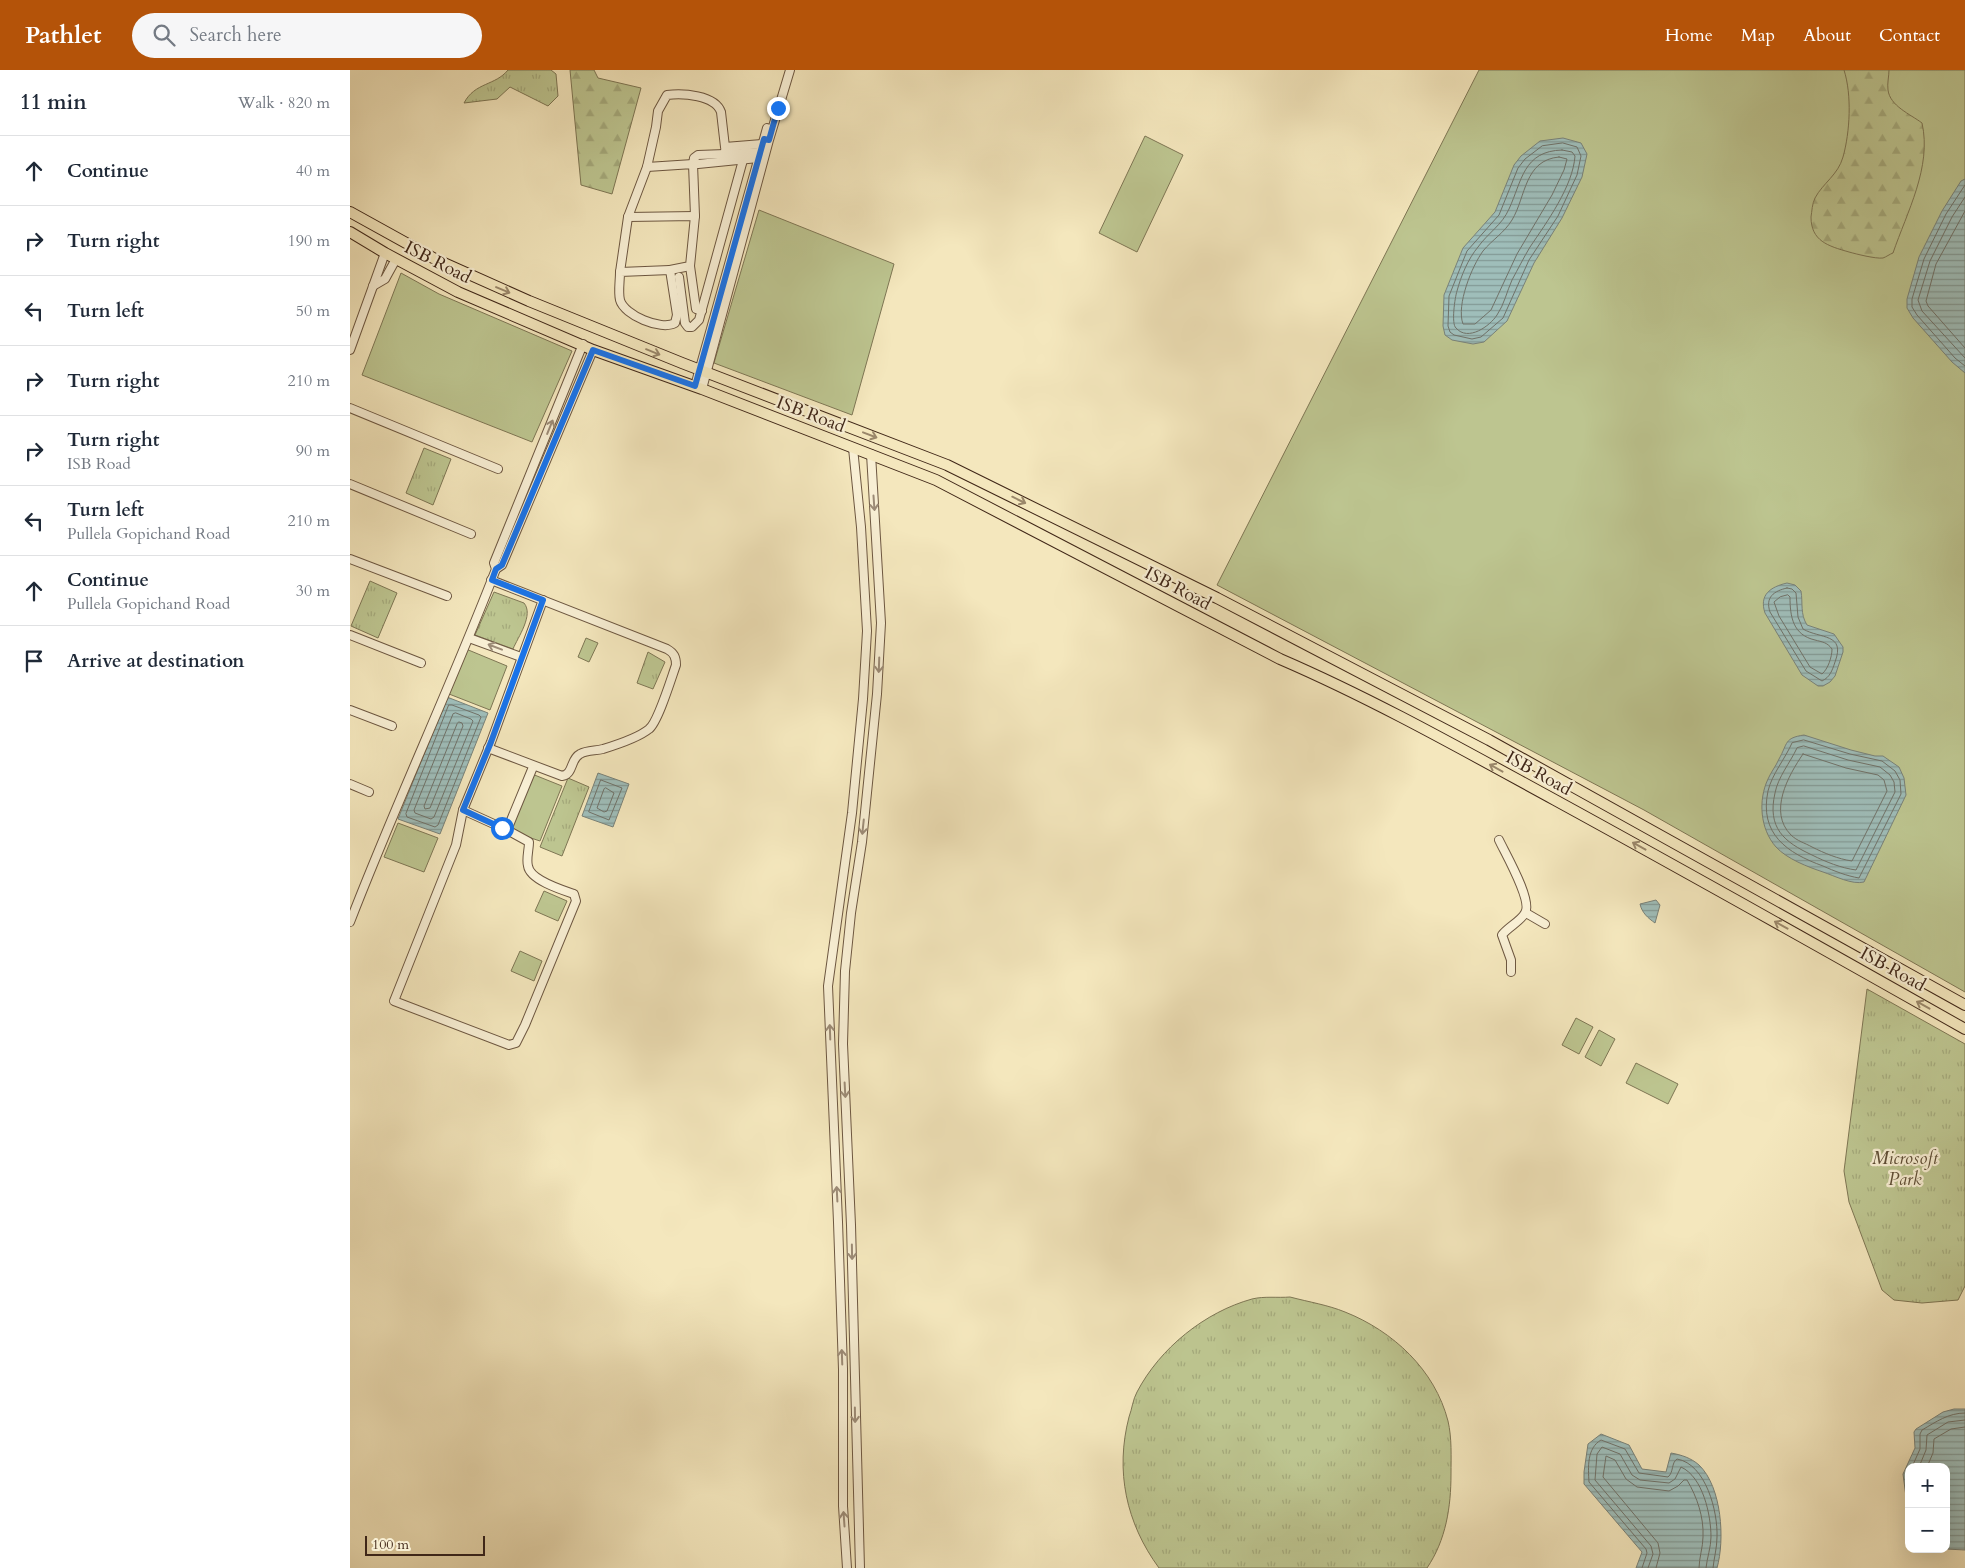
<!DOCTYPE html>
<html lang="en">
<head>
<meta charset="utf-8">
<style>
	:root { --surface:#fff; --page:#f6f6f7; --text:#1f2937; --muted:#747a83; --line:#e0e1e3; --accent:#b45309 }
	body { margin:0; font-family:Cardo,serif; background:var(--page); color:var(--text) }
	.controls { position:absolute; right:15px; bottom:15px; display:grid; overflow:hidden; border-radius:10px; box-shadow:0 5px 20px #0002 }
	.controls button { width:45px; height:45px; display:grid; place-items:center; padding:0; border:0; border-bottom:1px solid var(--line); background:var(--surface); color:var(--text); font:25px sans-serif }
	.scale { position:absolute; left:15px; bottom:12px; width:120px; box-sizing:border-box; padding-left:5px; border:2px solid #402718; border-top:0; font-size:14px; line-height:18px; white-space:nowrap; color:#402718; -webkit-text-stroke:4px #f8efd4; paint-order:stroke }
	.stop { position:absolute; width:15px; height:15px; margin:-11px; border:4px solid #1a73e8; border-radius:50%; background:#fff }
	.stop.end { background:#1a73e8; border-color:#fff; box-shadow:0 1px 5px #0008 }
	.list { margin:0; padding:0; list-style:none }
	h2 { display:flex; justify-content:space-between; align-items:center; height:65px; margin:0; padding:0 20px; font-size:21px }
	h2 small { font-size:16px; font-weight:400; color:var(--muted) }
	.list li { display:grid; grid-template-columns:32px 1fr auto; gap:15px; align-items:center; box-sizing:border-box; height:70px; padding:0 20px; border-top:1px solid var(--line) }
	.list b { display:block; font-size:19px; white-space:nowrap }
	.list p { margin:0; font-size:16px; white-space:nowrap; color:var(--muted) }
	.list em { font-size:16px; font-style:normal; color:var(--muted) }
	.icon { flex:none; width:28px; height:28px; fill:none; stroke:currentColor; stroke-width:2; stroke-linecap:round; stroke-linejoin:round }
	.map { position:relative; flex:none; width:1615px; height:1498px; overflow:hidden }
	header { display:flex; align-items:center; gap:30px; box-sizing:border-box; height:70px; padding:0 25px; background:var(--accent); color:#fff }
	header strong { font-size:24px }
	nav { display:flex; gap:28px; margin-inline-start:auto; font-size:18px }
	.search { width:350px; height:45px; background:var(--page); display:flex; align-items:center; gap:12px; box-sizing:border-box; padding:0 18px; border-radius:28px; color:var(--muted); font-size:19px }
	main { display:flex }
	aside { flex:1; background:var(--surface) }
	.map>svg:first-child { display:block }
	.grass { fill:#bdc590; stroke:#7e7654 }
	.forest { fill:url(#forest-firs); stroke:#7e7654 }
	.park { fill:url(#park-tufts); stroke:#7e7654 }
	.water { fill:url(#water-rules); stroke:#798279 }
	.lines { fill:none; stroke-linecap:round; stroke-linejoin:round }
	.shore { stroke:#707269; stroke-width:1 }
	.minor-casing { stroke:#6d5741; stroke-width:10 }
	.major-casing { stroke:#402718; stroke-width:12 }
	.minor { stroke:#f8efd4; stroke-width:8 }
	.major { stroke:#f4e7bd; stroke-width:10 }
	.oneway { stroke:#9a876a }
	.oneway2 { stroke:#9c8b76 }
	.route { stroke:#1a73e8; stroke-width:6 }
	.labels { text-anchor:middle; stroke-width:4.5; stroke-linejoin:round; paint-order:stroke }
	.street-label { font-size:18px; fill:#402718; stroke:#f8efd4 }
	.park-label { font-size:18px; font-style:italic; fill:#5f4e36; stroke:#f8efd4 }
</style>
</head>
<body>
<header>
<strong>Pathlet</strong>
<div class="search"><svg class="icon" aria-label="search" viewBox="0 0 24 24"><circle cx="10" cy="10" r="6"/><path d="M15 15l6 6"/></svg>Search here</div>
<nav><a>Home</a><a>Map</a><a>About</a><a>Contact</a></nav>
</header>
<main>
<aside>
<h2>11 min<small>Walk · 820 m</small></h2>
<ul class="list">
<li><svg class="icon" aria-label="ahead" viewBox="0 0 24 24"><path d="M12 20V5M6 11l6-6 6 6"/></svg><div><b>Continue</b></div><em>40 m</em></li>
<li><svg class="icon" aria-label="right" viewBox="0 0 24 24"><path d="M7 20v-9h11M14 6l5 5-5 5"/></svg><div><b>Turn right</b></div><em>190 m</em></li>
<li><svg class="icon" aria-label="left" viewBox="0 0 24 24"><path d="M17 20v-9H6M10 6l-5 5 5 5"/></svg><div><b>Turn left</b></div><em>50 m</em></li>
<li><svg class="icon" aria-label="right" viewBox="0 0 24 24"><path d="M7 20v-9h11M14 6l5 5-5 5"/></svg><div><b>Turn right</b></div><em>210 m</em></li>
<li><svg class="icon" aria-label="right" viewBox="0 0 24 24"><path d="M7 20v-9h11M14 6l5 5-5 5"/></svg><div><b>Turn right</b><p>ISB Road</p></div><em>90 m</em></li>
<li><svg class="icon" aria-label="left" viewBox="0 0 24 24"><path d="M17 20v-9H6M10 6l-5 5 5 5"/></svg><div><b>Turn left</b><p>Pullela Gopichand Road</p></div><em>210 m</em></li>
<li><svg class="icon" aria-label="ahead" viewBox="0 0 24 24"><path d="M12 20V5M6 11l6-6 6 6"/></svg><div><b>Continue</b><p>Pullela Gopichand Road</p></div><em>30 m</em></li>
<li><svg class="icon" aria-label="arrive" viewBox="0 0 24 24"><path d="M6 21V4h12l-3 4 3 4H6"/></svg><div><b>Arrive at destination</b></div></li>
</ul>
</aside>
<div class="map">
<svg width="1615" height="1498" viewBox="0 0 1615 1498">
	<defs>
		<pattern id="forest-firs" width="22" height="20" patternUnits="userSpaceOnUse" patternTransform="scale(1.25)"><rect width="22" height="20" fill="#bdc590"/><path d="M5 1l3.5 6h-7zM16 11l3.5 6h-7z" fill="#a4a97b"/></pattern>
		<pattern id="park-tufts" width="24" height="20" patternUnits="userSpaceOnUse" patternTransform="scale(1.25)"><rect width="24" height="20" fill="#bdc590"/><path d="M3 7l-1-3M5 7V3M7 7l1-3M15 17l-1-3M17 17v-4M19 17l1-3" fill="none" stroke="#a4a97b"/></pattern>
		<pattern id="water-rules" width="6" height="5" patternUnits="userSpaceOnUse" patternTransform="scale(1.25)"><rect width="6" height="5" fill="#9fbeba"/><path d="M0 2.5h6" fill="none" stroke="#839a96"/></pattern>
	</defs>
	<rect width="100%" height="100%" fill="#f4e7bd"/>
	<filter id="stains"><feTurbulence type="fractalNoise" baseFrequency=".004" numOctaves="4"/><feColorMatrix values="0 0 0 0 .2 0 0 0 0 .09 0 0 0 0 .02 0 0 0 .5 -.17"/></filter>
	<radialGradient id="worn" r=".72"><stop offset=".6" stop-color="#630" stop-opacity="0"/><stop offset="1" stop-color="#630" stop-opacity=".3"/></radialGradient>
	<!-- grass -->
	<g class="grass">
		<polygon points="1129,0 1615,0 1615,922 1294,740 867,515"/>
		<polygon points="795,66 833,85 787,182 749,163"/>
		<polygon points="409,140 544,194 502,345 364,293"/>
		<polygon points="51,203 89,224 222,281 182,372 12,305"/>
		<polygon points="236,568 248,573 239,592 228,587"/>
		<polygon points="116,579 157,596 140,640 99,624"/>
		<polygon points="182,704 212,716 190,771 157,760"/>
		<polygon points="48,753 88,768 74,802 34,787"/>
		<polygon points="194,821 217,831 208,851 185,841"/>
		<polygon points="170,881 192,891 184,911 161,901"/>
		<polygon points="1226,948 1243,957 1229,984 1212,975"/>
		<polygon points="1249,960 1265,969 1251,996 1235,987"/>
		<polygon points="1286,993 1328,1014 1318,1034 1276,1013"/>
	</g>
	<!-- forest -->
	<g class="forest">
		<polygon points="220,0 244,0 248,8 291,18 262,124 231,115"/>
		<path d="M1494,0H1539C1539,6 1537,14 1538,20C1540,36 1560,44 1572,53C1582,97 1557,142 1543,183C1540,184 1536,187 1533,188C1526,189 1506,184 1499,182C1478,176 1461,171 1461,147C1462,141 1462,134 1465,128C1473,113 1488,105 1493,87C1500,62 1502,25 1494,0Z"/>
	</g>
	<!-- park -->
	<g class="park">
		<path d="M158,0H201L206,4L208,26L198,36L160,17L147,29L114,33C125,12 145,16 158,0Z"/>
		<polygon points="74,378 101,389 83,435 56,423"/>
		<polygon points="20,511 47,523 28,568 1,556"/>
		<path d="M144,522L174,533C184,545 168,567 163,579L125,565Z"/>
		<polygon points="298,582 315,592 303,619 287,613"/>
		<polygon points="218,708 239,717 212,786 190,777"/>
		<polygon points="1517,919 1615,974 1615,1216 1608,1230 1572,1233 1544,1230 1532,1220 1499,1132 1494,1101"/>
		<path d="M940,1227C959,1232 978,1235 995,1242C1043,1261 1085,1300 1098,1351C1102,1368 1101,1387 1101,1404C1101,1437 1096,1470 1077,1498H809C776,1453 765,1401 779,1347C782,1339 783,1329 787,1322C810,1278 855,1242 902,1229C914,1226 928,1228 940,1227Z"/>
	</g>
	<!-- water -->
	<g class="water">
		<polygon points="1213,68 1231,73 1237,84 1232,107 1212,148 1184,193 1157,251 1134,272 1123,274 1102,270 1095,265 1093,256 1094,225 1113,178 1145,142 1164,95 1171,86 1190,71"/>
		<polygon points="1615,109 1615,303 1602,292 1563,248 1557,238 1557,229 1569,187 1592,141 1611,111"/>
		<path d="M1437,513L1445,515L1451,521C1453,533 1450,544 1457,555L1484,564L1493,577V582L1485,606L1480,612L1473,616H1468L1452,605L1415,543C1409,525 1420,517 1437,513Z"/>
		<polygon points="97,627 138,643 90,764 48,749"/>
		<path d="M1454,665L1501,680L1525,686H1533L1549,697L1554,708L1556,725L1514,812C1502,815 1485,806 1473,802C1458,797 1437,789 1426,777C1410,759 1408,730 1418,709C1421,702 1426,696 1429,689C1438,673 1434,668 1454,665Z"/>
		<polygon points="248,703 279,714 263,757 232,746"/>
		<path d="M1306,830L1310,835L1305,853C1298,848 1292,843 1290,834Z"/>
		<polygon points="1604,1339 1615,1339 1615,1480 1596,1479 1596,1397 1559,1397 1559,1450 1553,1404 1565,1378 1564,1362 1566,1359 1593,1342"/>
		<path d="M1251,1364L1279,1375L1292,1399L1316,1402L1321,1383C1332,1385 1341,1388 1349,1395C1372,1417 1375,1470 1367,1498H1286L1292,1482L1234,1414V1402L1238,1374Z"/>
	</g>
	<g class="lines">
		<!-- shore -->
		<g class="shore">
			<polygon points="1213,73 1227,77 1231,86 1227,105 1208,146 1179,190 1153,248 1131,267 1122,269 1104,265 1100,262 1098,256 1099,226 1117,181 1149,145 1168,98 1175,89 1192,76"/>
			<path d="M1212,80L1222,82L1225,86C1223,116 1197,152 1180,177C1174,187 1168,199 1162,210C1157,221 1154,235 1147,245C1140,256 1118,272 1106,258C1101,254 1105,227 1107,221C1111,206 1118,189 1128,177C1138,163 1152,155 1159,139C1172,111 1173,81 1212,80Z"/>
			<path d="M1209,87L1217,89L1214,100L1202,125L1167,184L1141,240L1125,254H1113C1106,235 1122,196 1133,181C1142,170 1154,163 1162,150C1176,127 1174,90 1209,87Z"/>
			<polyline points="1615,115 1596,144 1574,189 1562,229 1562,237 1567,245 1605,288 1615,296"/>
			<polyline points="1615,127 1602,147 1580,191 1568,230 1572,241 1615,288"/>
			<polyline points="1615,141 1586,194 1576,231 1578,236 1615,278"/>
			<path d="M1437,518L1442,519L1446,523L1448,547L1453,559C1470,569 1496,563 1485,592C1482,601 1480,607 1472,611L1456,601L1420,542C1415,527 1424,521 1437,518Z"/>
			<path d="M1438,525L1440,527C1440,547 1443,565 1465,570C1472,572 1477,572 1482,579C1482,587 1478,599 1472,604L1460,597L1429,546L1424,532L1430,527Z"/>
			<polygon points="99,635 102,635 129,645 131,647 88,755 85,757 57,747 56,744"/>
			<polygon points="106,643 121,649 123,651 84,747 81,749 65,743 64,740 103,644"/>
			<polygon points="109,652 112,653 113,656 80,738 75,739 74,736 107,654"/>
			<path d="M1454,670L1500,684L1532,691L1545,701L1550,710L1551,724L1509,808C1497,806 1484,801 1473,796C1437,783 1409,764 1418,721C1422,704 1435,689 1442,673Z"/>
			<path d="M1454,676L1498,690L1530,697L1540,705L1544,712L1545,722L1506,800C1491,798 1476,792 1462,785C1434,772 1417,758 1425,723C1428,707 1440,693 1447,678Z"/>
			<path d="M1453,684L1496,698L1528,705L1534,710L1537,721L1502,791C1488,789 1474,783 1462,777C1455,773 1447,771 1441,765C1418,742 1438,706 1453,684Z"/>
			<polygon points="251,710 272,718 259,750 239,742"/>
			<polygon points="256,718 264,723 257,741 254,742 247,738 254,719"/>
			<path d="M1562,1397L1570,1379V1364L1572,1360C1586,1352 1598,1343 1615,1343"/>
			<polyline points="1569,1397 1576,1380 1577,1365 1598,1352 1615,1350"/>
			<polyline points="1577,1397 1583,1383 1584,1369 1601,1359 1615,1357"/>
			<path d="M1292,1498L1297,1483L1296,1479L1239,1412C1238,1397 1237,1378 1251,1370L1275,1379L1289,1403L1318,1407C1324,1402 1321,1393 1327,1389C1356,1394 1368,1442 1367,1467C1367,1478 1364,1488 1363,1498"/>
			<path d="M1298,1498L1303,1484L1301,1476L1245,1410L1247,1384L1252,1377L1270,1384L1282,1405L1290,1410L1319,1413L1325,1409L1331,1397C1353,1407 1361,1445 1361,1467C1361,1477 1357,1488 1356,1498"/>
			<path d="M1306,1498L1310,1483L1308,1473L1253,1407L1256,1386L1265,1390L1276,1409L1287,1417L1319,1421L1328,1416L1334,1410H1337C1347,1427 1354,1447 1353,1467C1353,1477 1349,1488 1349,1498"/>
		</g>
		<!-- minor casing -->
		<g class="minor-casing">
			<g id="minor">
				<polyline points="375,81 375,84 410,82"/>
				<polyline points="343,94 344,88 348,85 375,84 376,91"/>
				<polyline points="348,94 408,88"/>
				<polyline points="297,97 343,94 345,146"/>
				<polyline points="278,147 345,146 340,196 320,200"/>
				<polyline points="340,196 346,239 352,241"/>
				<path d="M320,200L327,245L325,253C311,261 274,245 270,230C268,222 270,211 270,202Z"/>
				<path d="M270,202L278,147L297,97L306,57L308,41L317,25C333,23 365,25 371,42L375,77L412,74"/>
				<polyline points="329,207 335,253 338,257 342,257 349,250 393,90"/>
				<polyline points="23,216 35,209 46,189"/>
				<polyline points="0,280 35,183"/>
				<polyline points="345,316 417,58"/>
				<polyline points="352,319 419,70 440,0"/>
				<polyline points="0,338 148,399"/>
				<polyline points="0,414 121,464"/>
				<polyline points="0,489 97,526"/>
				<polyline points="146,499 152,495 243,280"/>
				<polyline points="0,565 71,593"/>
				<polyline points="119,568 171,587"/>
				<polyline points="0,640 42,656"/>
				<path d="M138,678L212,706C224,704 220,689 230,684C237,680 245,681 253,679C266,675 288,668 299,659C308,652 321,609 326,595C326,587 324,583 317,579L141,510"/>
				<path d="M183,697L157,760L179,772C179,780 176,789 178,796C180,810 212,820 224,824L226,831L175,955L166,973L159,975L44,931L106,775L113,740L141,672L193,530"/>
				<polyline points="0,714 19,722"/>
				<polyline points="113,740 157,760"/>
				<path d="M1149,770C1155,783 1183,831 1175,843C1171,851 1158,857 1152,865L1161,890V902"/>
				<polyline points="1176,843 1195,854"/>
				<path d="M0,852C46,733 100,618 146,499L144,493L233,274"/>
				<polyline points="497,1498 493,1436 493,1299 488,1152 478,916 502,743 513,629 517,561 511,457 503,378"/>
				<polyline points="510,1498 501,1155 493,974 495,901 501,843 512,772 527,624 531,553 521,384"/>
			</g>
		</g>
		<!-- major casing -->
		<g class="major-casing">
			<g id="major">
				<polyline points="0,142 85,189 179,231 332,293 597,395 867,528 1139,670 1615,935"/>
				<path d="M0,162L35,183L108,222L243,280L352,319L586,410L930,589C1025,630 1115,681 1205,730C1342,805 1479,882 1615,959"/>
			</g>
		</g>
		<!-- minor -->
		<use href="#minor" class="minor"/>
		<!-- major -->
		<use href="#major" class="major"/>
	</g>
	<!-- one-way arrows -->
	<defs><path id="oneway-shaft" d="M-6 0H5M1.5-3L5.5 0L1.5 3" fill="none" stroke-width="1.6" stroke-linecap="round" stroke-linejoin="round" transform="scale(1.25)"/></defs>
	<g class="oneway">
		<use href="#oneway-shaft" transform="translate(153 220) rotate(23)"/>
		<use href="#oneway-shaft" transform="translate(303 282) rotate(22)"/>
		<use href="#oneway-shaft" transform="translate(520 365) rotate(21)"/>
		<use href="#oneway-shaft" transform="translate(669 430) rotate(26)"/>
		<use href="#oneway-shaft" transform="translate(1146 698) rotate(-151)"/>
		<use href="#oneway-shaft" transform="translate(1289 776) rotate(-151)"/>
		<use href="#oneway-shaft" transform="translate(1431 855) rotate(-151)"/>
		<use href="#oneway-shaft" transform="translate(1573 935) rotate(-151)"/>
	</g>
	<g class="oneway2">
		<use href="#oneway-shaft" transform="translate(200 357) rotate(-68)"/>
		<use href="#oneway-shaft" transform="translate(524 433) rotate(86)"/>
		<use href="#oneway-shaft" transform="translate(145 577) rotate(-159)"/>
		<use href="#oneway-shaft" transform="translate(529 595) rotate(92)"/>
		<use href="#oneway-shaft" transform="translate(513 757) rotate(96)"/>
		<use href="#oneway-shaft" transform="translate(480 962) rotate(-92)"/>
		<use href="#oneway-shaft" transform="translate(495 1020) rotate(87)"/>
		<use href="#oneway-shaft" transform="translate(487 1124) rotate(-93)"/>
		<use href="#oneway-shaft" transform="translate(502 1182) rotate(89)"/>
		<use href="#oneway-shaft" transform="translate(492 1287) rotate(-92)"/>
		<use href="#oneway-shaft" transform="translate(505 1345) rotate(89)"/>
		<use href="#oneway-shaft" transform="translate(494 1449) rotate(-94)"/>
	</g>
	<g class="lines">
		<!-- route -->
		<polyline class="route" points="152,758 113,740 141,672 193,530 142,510 146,499 152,495 243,280 345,316 414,69 419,70 428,38"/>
	</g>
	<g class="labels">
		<!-- street labels -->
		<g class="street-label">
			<text transform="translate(88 192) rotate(27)" y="6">ISB Road</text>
			<text transform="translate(461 344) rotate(21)" y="6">ISB Road</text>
			<text transform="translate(828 518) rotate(28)" y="6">ISB Road</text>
			<text transform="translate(1189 703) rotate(29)" y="6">ISB Road</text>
			<text transform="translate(1543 899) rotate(29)" y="6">ISB Road</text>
		</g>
		<!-- park labels -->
		<g class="park-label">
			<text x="1555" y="1094">Microsoft<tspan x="1555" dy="21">Park</tspan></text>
		</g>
	</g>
	<rect width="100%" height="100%" filter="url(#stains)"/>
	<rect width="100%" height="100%" fill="url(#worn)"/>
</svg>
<div class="controls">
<button>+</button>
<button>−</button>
</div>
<div class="scale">100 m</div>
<div class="stop" style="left:152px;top:758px"></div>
<div class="stop end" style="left:428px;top:38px"></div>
</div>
</main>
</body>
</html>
